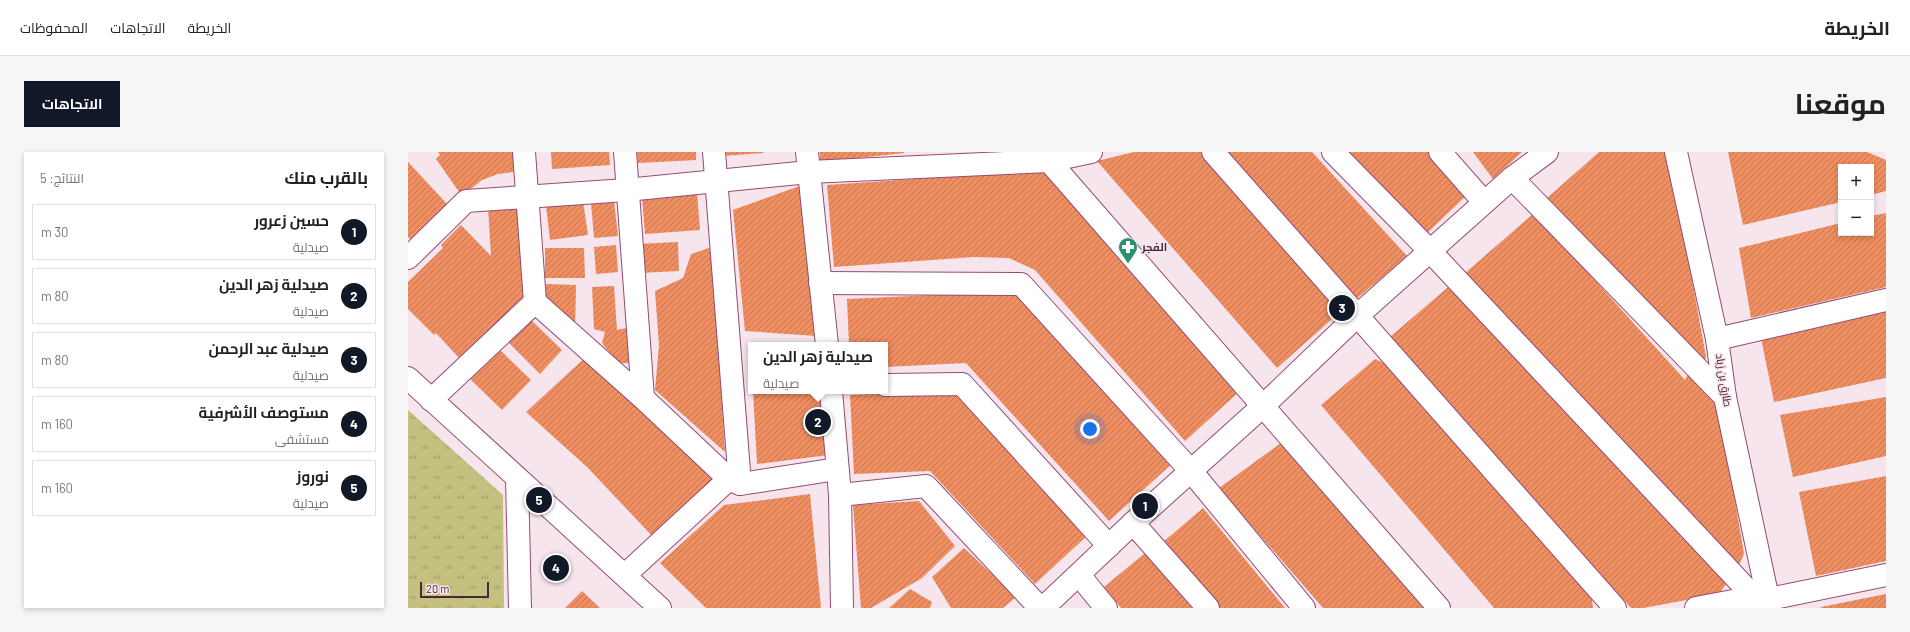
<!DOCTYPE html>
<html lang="ar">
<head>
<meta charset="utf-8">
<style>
	:root { --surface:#fff; --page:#f6f6f6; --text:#222; --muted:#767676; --line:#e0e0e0; --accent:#111827 }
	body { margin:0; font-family:Barlow,Cairo,sans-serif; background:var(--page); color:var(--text); direction:rtl }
	.controls { position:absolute; right:12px; top:12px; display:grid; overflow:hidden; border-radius:0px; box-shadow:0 2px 6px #0003 }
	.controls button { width:36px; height:36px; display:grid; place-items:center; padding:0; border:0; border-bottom:1px solid var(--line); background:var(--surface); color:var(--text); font:20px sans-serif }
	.scale { position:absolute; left:12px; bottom:10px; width:69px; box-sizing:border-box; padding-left:4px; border:2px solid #472739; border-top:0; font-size:11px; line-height:14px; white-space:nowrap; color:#472739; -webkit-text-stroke:3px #f7e5ee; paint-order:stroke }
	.you { position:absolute; left:682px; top:277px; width:14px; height:14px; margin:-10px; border:3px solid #fff; border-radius:50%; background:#1a73e8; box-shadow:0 0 0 6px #1a73e833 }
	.badge { display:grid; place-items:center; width:26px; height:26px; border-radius:50%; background:var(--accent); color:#fff; font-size:13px; font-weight:700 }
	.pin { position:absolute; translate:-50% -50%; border:2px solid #fff; box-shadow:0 1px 4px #0006 }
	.popup { position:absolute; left:340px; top:190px; width:140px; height:52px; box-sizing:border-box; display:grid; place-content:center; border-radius:0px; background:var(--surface); filter:drop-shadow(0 1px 3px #0005); font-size:13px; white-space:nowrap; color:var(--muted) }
	.popup b { font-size:15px; color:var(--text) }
	.popup::after { content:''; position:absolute; left:50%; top:100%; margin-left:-8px; border:8px solid transparent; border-top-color:var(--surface) }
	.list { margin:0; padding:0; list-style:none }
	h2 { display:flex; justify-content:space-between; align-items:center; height:52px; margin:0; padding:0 16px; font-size:17px }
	h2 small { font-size:13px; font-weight:400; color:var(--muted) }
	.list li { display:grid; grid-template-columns:26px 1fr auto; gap:12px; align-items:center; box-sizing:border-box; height:56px; margin:0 8px 8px; padding:0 8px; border:1px solid var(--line); border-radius:0px }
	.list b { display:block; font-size:15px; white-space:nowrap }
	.list p { margin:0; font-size:13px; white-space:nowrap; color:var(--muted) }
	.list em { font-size:13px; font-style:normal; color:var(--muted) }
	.map { position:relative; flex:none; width:1478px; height:456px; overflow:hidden; direction:ltr; border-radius:0px }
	header { display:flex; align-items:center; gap:24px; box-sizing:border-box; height:56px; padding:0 20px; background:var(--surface); border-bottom:1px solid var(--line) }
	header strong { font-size:19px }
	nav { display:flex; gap:22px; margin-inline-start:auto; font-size:14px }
	.intro { display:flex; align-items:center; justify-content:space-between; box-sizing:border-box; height:96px; padding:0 24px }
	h1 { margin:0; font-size:28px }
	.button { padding:10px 18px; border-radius:0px; background:var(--accent); color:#fff; font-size:14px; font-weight:700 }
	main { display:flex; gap:24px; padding:0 24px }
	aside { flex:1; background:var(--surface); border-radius:0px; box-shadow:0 2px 6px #0003 }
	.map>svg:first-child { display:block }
	.grass { fill:url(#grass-tufts) }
	.building { fill:url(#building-hatch) }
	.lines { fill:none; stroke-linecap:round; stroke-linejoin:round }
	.street-casing { stroke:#934c75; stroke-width:24 }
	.secondary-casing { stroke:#934c75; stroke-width:24 }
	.street { stroke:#fff; stroke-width:22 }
	.secondary { stroke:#fff; stroke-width:22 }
	.labels { text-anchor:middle; stroke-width:3.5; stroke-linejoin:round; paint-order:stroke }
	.poi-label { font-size:11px; font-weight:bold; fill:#472739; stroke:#f7e5ee; text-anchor:start }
	.street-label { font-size:11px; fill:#472739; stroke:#f7e5ee }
</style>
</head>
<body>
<header>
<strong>الخريطة</strong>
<nav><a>الخريطة</a><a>الاتجاهات</a><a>المحفوظات</a></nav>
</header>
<div class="intro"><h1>موقعنا</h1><a class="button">الاتجاهات</a></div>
<main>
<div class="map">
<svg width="1478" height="456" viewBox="0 0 1478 456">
	<defs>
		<pattern id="grass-tufts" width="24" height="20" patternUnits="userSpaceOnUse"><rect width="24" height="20" fill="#c4c07f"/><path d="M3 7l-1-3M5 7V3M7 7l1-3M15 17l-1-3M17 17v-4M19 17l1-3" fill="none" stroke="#a19c69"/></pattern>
		<pattern id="building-hatch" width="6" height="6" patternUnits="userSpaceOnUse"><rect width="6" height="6" fill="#ee8e61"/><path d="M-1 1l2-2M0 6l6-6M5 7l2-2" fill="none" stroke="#c37451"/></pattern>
	</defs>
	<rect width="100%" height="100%" fill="#f7e5ee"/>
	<!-- grass -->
	<polygon class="grass" points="0,258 95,343 96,456 0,456"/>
	<!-- building -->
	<g class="building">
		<polygon points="30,0 113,0 115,19 90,22 74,28 54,44 28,7 32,3"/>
		<polygon points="143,0 201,0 202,13 144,17"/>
		<polygon points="229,0 288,0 288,8 230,11"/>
		<polygon points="314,0 355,0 355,1 314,4"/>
		<polygon points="412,0 496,0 496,1 412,10"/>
		<polygon points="726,0 795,0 932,160 869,216 689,9"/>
		<polygon points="817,0 904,0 999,104 946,149"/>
		<polygon points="934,0 1025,0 1062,40 1015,85"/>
		<polygon points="1065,0 1114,0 1085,27"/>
		<polygon points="1191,0 1257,0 1273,67 1298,205 1296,218 1139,46"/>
		<polygon points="1320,0 1459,0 1478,8 1478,39 1463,43 1463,15 1433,15 1433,50 1335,73"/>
		<polygon points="0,10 40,53 3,88 0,85"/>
		<polygon points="640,18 832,239 777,289 627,118 601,106 566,105 426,115 419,33"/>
		<polygon points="397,32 408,184 337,179 325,58"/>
		<polygon points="289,41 292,78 237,82 234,45"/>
		<polygon points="175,49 180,83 142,88 138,54"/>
		<polygon points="206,49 210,84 186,86 183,51"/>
		<polygon points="116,53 121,144 52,207 28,181 26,183 0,157 0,130 35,96 33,93 53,73 83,104 80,55"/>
		<polygon points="1126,61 1277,228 1281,220 1311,255 1336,402 1330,415 1056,122"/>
		<polygon points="1478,61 1478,135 1343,166 1331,96 1433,71 1433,81 1463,81 1463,64"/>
		<polygon points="270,90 271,119 232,121 230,92"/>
		<polygon points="208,93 210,120 188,122 186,95"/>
		<polygon points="304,95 317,300 247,238 251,193 247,139 275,126 283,102"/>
		<polygon points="137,96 176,96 177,126 137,126"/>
		<polygon points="1046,130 1321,428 1311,442 1235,456 1223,456 982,185"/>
		<polygon points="138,132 168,133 167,180 137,154"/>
		<polygon points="206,134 209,178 223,175 227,211 210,211 194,191 197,180 186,177 184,135"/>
		<polygon points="613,139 767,309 701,369 558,211 477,215 477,193 441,193 439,147"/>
		<polygon points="1478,158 1478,226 1366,250 1353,186"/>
		<polygon points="123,168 154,198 132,222 101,191"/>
		<polygon points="90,196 123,228 94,258 61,226"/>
		<polygon points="180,203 308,326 247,387 179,315 118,260"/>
		<polygon points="967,207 976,211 1182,431 1185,456 1086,456 913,253"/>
		<polygon points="552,238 683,380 627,432 522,319 446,322 442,243"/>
		<polygon points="345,239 420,239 421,303 349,312"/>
		<polygon points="1478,245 1478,304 1385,325 1372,263"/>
		<polygon points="873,291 1017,456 915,456 811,336"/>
		<polygon points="1478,324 1478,409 1408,424 1391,340"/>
		<polygon points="402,342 413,456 298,456 252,411 316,353"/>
		<polygon points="511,349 547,394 514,426 463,456 453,456 445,353"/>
		<polygon points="795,356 877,456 812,456 754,391"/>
		<polygon points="556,396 608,445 595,456 543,456 524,425"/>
		<polygon points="737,401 784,456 713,456 696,435"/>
		<polygon points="502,437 524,450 522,456 481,456"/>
		<polygon points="174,439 192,456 157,456"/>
		<polygon points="1478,442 1478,456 1413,456 1413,455"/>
	</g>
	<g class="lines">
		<!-- street casing -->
		<g class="street-casing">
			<g id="street">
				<polyline points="116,0 127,150"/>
				<polyline points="217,0 235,246"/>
				<polyline points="306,0 332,332"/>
				<polyline points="399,0 419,193"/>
				<polyline points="644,0 641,9 1031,456"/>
				<polyline points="805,0 1207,456"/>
				<polyline points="925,0 1022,99 1346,445"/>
				<polyline points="1032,0 1076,50"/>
				<polyline points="1104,26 1317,245"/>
				<polyline points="0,106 58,49 218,38 401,20 641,9 683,0"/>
				<polyline points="412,131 613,132 783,319 896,456"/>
				<polyline points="1309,187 1478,148"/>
				<polyline points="0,226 252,456"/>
				<polyline points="477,233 554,232 701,394"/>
				<polyline points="423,239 432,343 434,456"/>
				<polyline points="23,248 127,150 235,246 321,327"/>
				<polyline points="109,326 112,456"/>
				<polyline points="432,343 518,334 632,456"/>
				<polyline points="725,371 800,456"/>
				<polyline points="217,423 321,327 332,332 429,317"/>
				<polyline points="671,423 698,456"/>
				<polyline points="1288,456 1346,445 1361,447 1478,423"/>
			</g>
		</g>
		<!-- secondary casing -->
		<g class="secondary-casing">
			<g id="secondary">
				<polyline points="1268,0 1309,187 1317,245 1362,456"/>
				<polyline points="635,456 725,371 855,254 949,164 1104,26 1139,0"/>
			</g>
		</g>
		<!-- street -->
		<use href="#street" class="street"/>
		<!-- secondary -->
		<use href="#secondary" class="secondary"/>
	</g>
	<!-- icons -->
	<defs>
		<g id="pharmacy-pin" transform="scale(1)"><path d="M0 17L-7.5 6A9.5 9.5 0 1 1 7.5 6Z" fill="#29906d" stroke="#f7e5ee"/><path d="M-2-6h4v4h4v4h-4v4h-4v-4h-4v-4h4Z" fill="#fff"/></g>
	</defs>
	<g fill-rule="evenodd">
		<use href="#pharmacy-pin" x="720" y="95"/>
	</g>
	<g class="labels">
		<!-- poi labels -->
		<g class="poi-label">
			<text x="734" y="99">الفجر</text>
		</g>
		<!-- street labels -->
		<g class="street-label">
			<text transform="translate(1316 228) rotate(81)" y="4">طارق بن زياد</text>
		</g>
	</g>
</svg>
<div class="controls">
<button>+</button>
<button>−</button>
</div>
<div class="scale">20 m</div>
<div class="you"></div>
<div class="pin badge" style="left:737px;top:354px">1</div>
<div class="pin badge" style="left:410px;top:270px">2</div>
<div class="popup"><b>صيدلية زهر الدين</b>صيدلية</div>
<div class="pin badge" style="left:934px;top:156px">3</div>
<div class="pin badge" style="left:148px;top:416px">4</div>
<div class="pin badge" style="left:131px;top:348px">5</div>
</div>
<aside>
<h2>بالقرب منك<small>النتائج: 5</small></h2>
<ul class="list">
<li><span class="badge">1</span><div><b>حسين زعرور</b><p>صيدلية</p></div><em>30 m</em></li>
<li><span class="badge">2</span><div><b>صيدلية زهر الدين</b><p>صيدلية</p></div><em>80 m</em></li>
<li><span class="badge">3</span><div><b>صيدلية عبد الرحمن</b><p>صيدلية</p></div><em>80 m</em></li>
<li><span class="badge">4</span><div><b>مستوصف الأشرفية</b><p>مستشفى</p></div><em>160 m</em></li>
<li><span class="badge">5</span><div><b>نوروز</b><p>صيدلية</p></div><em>160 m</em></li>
</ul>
</aside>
</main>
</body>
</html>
